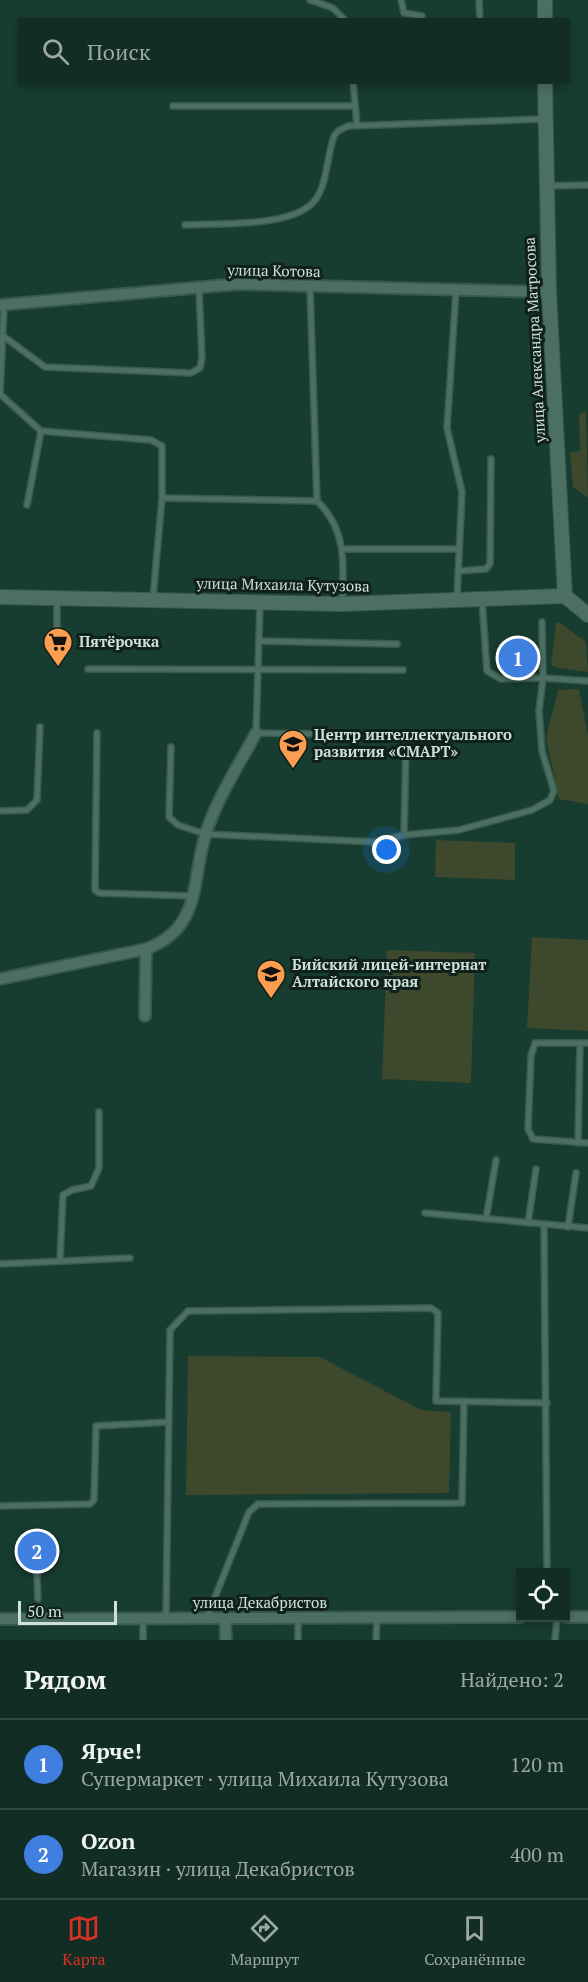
<!DOCTYPE html>
<html lang="ru">
<head>
<meta charset="utf-8">
<style>
	:root { --surface:#112d24; --page:#1a352c; --text:#f1f3f6; --muted:#9ca8a6; --line:#304941; --accent:#d93025 }
	body { margin:0; font-family:"PT Serif",serif; background:var(--page); color:var(--text) }
	.controls { position:absolute; right:18px; bottom:18px; display:grid; overflow:hidden; border-radius:0px; box-shadow:0 3px 9px #0003 }
	.controls button { width:54px; height:54px; display:grid; place-items:center; padding:0; border:0; border-bottom:2px solid var(--line); background:var(--surface); color:var(--text); font:30px sans-serif }
	.scale { position:absolute; left:18px; bottom:15px; width:99px; box-sizing:border-box; padding-left:6px; border:3px solid #cde1d9; border-top:0; font-size:16px; line-height:21px; white-space:nowrap; color:#cde1d9; -webkit-text-stroke:4px #10201a; paint-order:stroke }
	.you { position:absolute; left:387px; top:850px; width:21px; height:21px; margin:-15px; border:4px solid #fff; border-radius:50%; background:#1a73e8; box-shadow:0 0 0 9px #1a73e833 }
	.badge { display:grid; place-items:center; width:39px; height:39px; border-radius:50%; background:var(--accent); color:#fff; font-size:20px; font-weight:700 }
	.pin { position:absolute; translate:-50% -50%; border:3px solid #fff; box-shadow:0 2px 6px #0006 }
	.list { margin:0; padding:0; list-style:none }
	h2 { display:flex; justify-content:space-between; align-items:center; height:78px; margin:0; padding:0 24px; font-size:26px }
	h2 small { font-size:20px; font-weight:400; color:var(--muted) }
	.list li { display:grid; grid-template-columns:39px 1fr auto; gap:18px; align-items:center; box-sizing:border-box; height:90px; padding:0 24px; border-top:2px solid var(--line) }
	.list b { display:block; font-size:22px; white-space:nowrap }
	.list p { margin:0; font-size:20px; white-space:nowrap; color:var(--muted) }
	.list em { font-size:20px; font-style:normal; color:var(--muted) }
	.icon { flex:none; width:33px; height:33px; fill:none; stroke:currentColor; stroke-width:2; stroke-linecap:round; stroke-linejoin:round }
	.map { position:relative; flex:none; width:588px; height:1640px; overflow:hidden }
	.search { position:absolute; background:var(--surface); box-shadow:0 3px 9px #0003; left:18px; right:18px; top:18px; height:66px; display:flex; align-items:center; gap:15px; box-sizing:border-box; padding:0 21px; border-radius:0px; color:var(--muted); font-size:22px }
	.sheet { height:258px; background:var(--surface) }
	nav { display:flex; justify-content:space-around; align-items:center; box-sizing:border-box; height:84px; border-top:2px solid var(--line); background:var(--surface); font-size:16px; color:var(--muted) }
	nav a { display:grid; justify-items:center; gap:3px }
	nav .on { color:var(--accent) }
	.map>svg:first-child { display:block }
	.green { fill:#3e482c }
	.lines { fill:none; stroke-linecap:round; stroke-linejoin:round }
	.service-casing { stroke:#39584e; stroke-width:8 }
	.minor-casing { stroke:#39584e; stroke-width:14 }
	.tertiary-casing { stroke:#39584e; stroke-width:16 }
	.service { stroke:#4b7062; stroke-width:5 }
	.minor { stroke:#4b7062; stroke-width:10 }
	.tertiary { stroke:#4b7062; stroke-width:14 }
	.labels { text-anchor:middle; stroke-width:6; stroke-linejoin:round; paint-order:stroke }
	.street-label { font-size:15px; fill:#cde1d9; stroke:#10201a }
	.poi-label { font-size:15px; font-weight:bold; fill:#cde1d9; stroke:#10201a; text-anchor:start }
</style>
</head>
<body>
<div class="map">
<svg width="588" height="1640" viewBox="0 0 588 1640">
	<rect width="100%" height="100%" fill="#173c30"/>
	<!-- green -->
	<g class="green">
		<polygon points="586,411 588,498 573,487 570,452 580,451 579,414"/>
		<polygon points="559,622 586,642 588,672 554,667 551,664 556,623"/>
		<polygon points="579,689 588,736 588,804 559,799 546,738 558,690"/>
		<polygon points="436,840 515,843 515,880 435,877"/>
		<polygon points="532,937 588,940 588,1031 527,1028"/>
		<polygon points="387,950 475,953 471,1083 382,1079"/>
		<polygon points="188,1356 320,1357 421,1410 451,1412 449,1493 186,1495"/>
	</g>
	<g class="lines">
		<!-- service casing -->
		<g class="service-casing">
			<g id="service">
				<polyline points="310,0 333,8 345,20"/>
				<polyline points="401,0 404,13 422,16"/>
				<polyline points="479,0 480,20"/>
				<polyline points="353,82 357,125"/>
				<polyline points="173,106 355,106"/>
				<polyline points="547,186 588,185"/>
				<path d="M185,225C218,223 296,228 316,199C327,183 327,156 334,136L338,131L348,126L545,119"/>
				<path d="M310,287L317,501C347,529 344,565 342,604"/>
				<polyline points="456,291 447,428 462,492 457,598"/>
				<polyline points="3,336 45,367 191,373 200,368 202,358 199,288"/>
				<polyline points="0,395 4,306"/>
				<polyline points="1,395 41,431 151,440 162,446 162,498 153,598"/>
				<polyline points="162,498 317,501"/>
				<polyline points="27,505 41,431"/>
				<polyline points="343,549 458,549"/>
				<polyline points="458,571 486,569 490,564 491,459"/>
				<polyline points="482,600 487,671 501,679 543,678 542,622"/>
				<polyline points="260,604 256,733 402,735 406,744 404,835"/>
				<polyline points="57,630 57,598"/>
				<polyline points="259,641 397,644"/>
				<polyline points="88,669 403,670"/>
				<polyline points="97,733 95,890 99,893 193,896"/>
				<polyline points="171,747 169,817 178,825 205,834 376,842 404,835 459,830 532,810 550,800 554,791 542,751 539,711 543,678 588,681"/>
				<polyline points="0,811 27,810 37,800 40,727"/>
				<polyline points="588,1043 535,1043 531,1056 528,1129 533,1139 588,1143"/>
				<polyline points="578,1143 580,1043"/>
				<polyline points="425,1213 588,1228"/>
				<polyline points="486,1219 496,1160"/>
				<polyline points="528,1223 536,1169"/>
				<polyline points="544,1225 547,1572"/>
				<polyline points="568,1227 576,1173"/>
				<polyline points="60,1261 63,1195 72,1190 91,1186 99,1168 99,1112"/>
				<polyline points="0,1264 130,1258"/>
				<polyline points="0,1506 90,1504 94,1500 96,1426 169,1422"/>
				<polyline points="36,1554 38,1599"/>
				<polyline points="207,1617 249,1512 258,1504 462,1503 464,1401"/>
				<polyline points="166,1618 170,1330 188,1311 431,1308 438,1313 436,1401 547,1403"/>
				<polyline points="143,1619 143,1640"/>
				<polyline points="298,1640 298,1618"/>
				<polyline points="376,1640 377,1617"/>
				<polyline points="555,1640 557,1618"/>
			</g>
		</g>
		<!-- minor casing -->
		<g class="minor-casing">
			<g id="minor">
				<polyline points="0,305 238,284 549,292"/>
				<path d="M0,979L146,949C203,928 191,879 206,833C217,798 239,765 256,733"/>
				<polyline points="145,1016 146,949"/>
				<polyline points="566,1617 588,1617"/>
				<polyline points="225,1618 226,1640"/>
				<polyline points="0,1619 520,1617"/>
			</g>
		</g>
		<!-- tertiary casing -->
		<g class="tertiary-casing">
			<g id="tertiary">
				<polyline points="545,20 545,0"/>
				<polyline points="545,82 549,292 565,596"/>
				<polyline points="565,596 588,615"/>
				<polyline points="0,597 342,604 565,596"/>
			</g>
		</g>
		<!-- service -->
		<use href="#service" class="service"/>
		<!-- minor -->
		<use href="#minor" class="minor"/>
		<!-- tertiary -->
		<use href="#tertiary" class="tertiary"/>
	</g>
	<!-- icons -->
	<defs>
		<g id="supermarket-pin" transform="scale(1.5)"><path d="M0 17L-7.5 6A9.5 9.5 0 1 1 7.5 6Z" fill="#fb9e51" stroke="#10201a"/><path d="M-6-5.5h2.5l.6 2H6L4.5 2H-2.5L-4.4-4H-6ZM-1.5 3.2a1.3 1.3 0 1 0 .1 0ZM3 3.2a1.3 1.3 0 1 0 .1 0Z" fill="#111"/></g>
		<g id="school-pin" transform="scale(1.5)"><path d="M0 17L-7.5 6A9.5 9.5 0 1 1 7.5 6Z" fill="#fb9e51" stroke="#10201a"/><path d="M0-5L7-2L0 1L-7-2ZM-4 1L0 2.5L4 1V4Q0 6-4 4Z" fill="#111"/></g>
	</defs>
	<g fill-rule="evenodd">
		<use href="#supermarket-pin" x="58" y="642"/>
		<use href="#school-pin" x="293" y="744"/>
		<use href="#school-pin" x="271" y="974"/>
	</g>
	<g class="labels">
		<!-- street labels -->
		<g class="street-label">
			<text transform="translate(274 271) rotate(1)" y="5">улица Котова</text>
			<text transform="translate(535 340) rotate(-93)" y="5">улица Александра Матросова</text>
			<text transform="translate(283 585) rotate(1)" y="5">улица Михаила Кутузова</text>
			<text x="260" y="1608">улица Декабристов</text>
		</g>
		<!-- poi labels -->
		<g class="poi-label">
			<text x="79" y="647">Пятёрочка</text>
			<text x="314" y="740">Центр интеллектуального<tspan x="314" dy="17">развития «СМАРТ»</tspan></text>
			<text x="292" y="970">Бийский лицей-интернат<tspan x="292" dy="17">Алтайского края</tspan></text>
		</g>
	</g>
</svg>
<div class="controls">
<button><svg class="icon" aria-label="locate" viewBox="0 0 24 24"><circle cx="12" cy="12" r="6"/><path d="M12 2v4M12 18v4M2 12h4M18 12h4"/></svg></button>
</div>
<div class="scale">50 m</div>
<div class="you"></div>
<div class="pin badge" style="left:518px;top:658px;background:#3f7fe0">1</div>
<div class="pin badge" style="left:37px;top:1551px;background:#3f7fe0">2</div>
<div class="search"><svg class="icon" aria-label="search" viewBox="0 0 24 24"><circle cx="10" cy="10" r="6"/><path d="M15 15l6 6"/></svg>Поиск</div>
</div>
<section class="sheet">
<h2>Рядом<small>Найдено: 2</small></h2>
<ul class="list">
<li><span class="badge" style="background:#3f7fe0">1</span><div><b>Ярче!</b><p>Супермаркет · улица Михаила Кутузова</p></div><em>120 m</em></li>
<li><span class="badge" style="background:#3f7fe0">2</span><div><b>Ozon</b><p>Магазин · улица Декабристов</p></div><em>400 m</em></li>
</ul>
</section>
<nav>
<a class="on"><svg class="icon" aria-label="map" viewBox="0 0 24 24"><path d="M3 6l6-2 6 2 6-2v14l-6 2-6-2-6 2zM9 4v14M15 6v14"/></svg>Карта</a>
<a><svg class="icon" aria-label="directions" viewBox="0 0 24 24"><path d="M12 3l9 9-9 9-9-9zM9 14v-3h6M13 9l2 2-2 2"/></svg>Маршрут</a>
<a><svg class="icon" aria-label="saved" viewBox="0 0 24 24"><path d="M7 4h10v16l-5-4-5 4z"/></svg>Сохранённые</a>
</nav>
</body>
</html>
